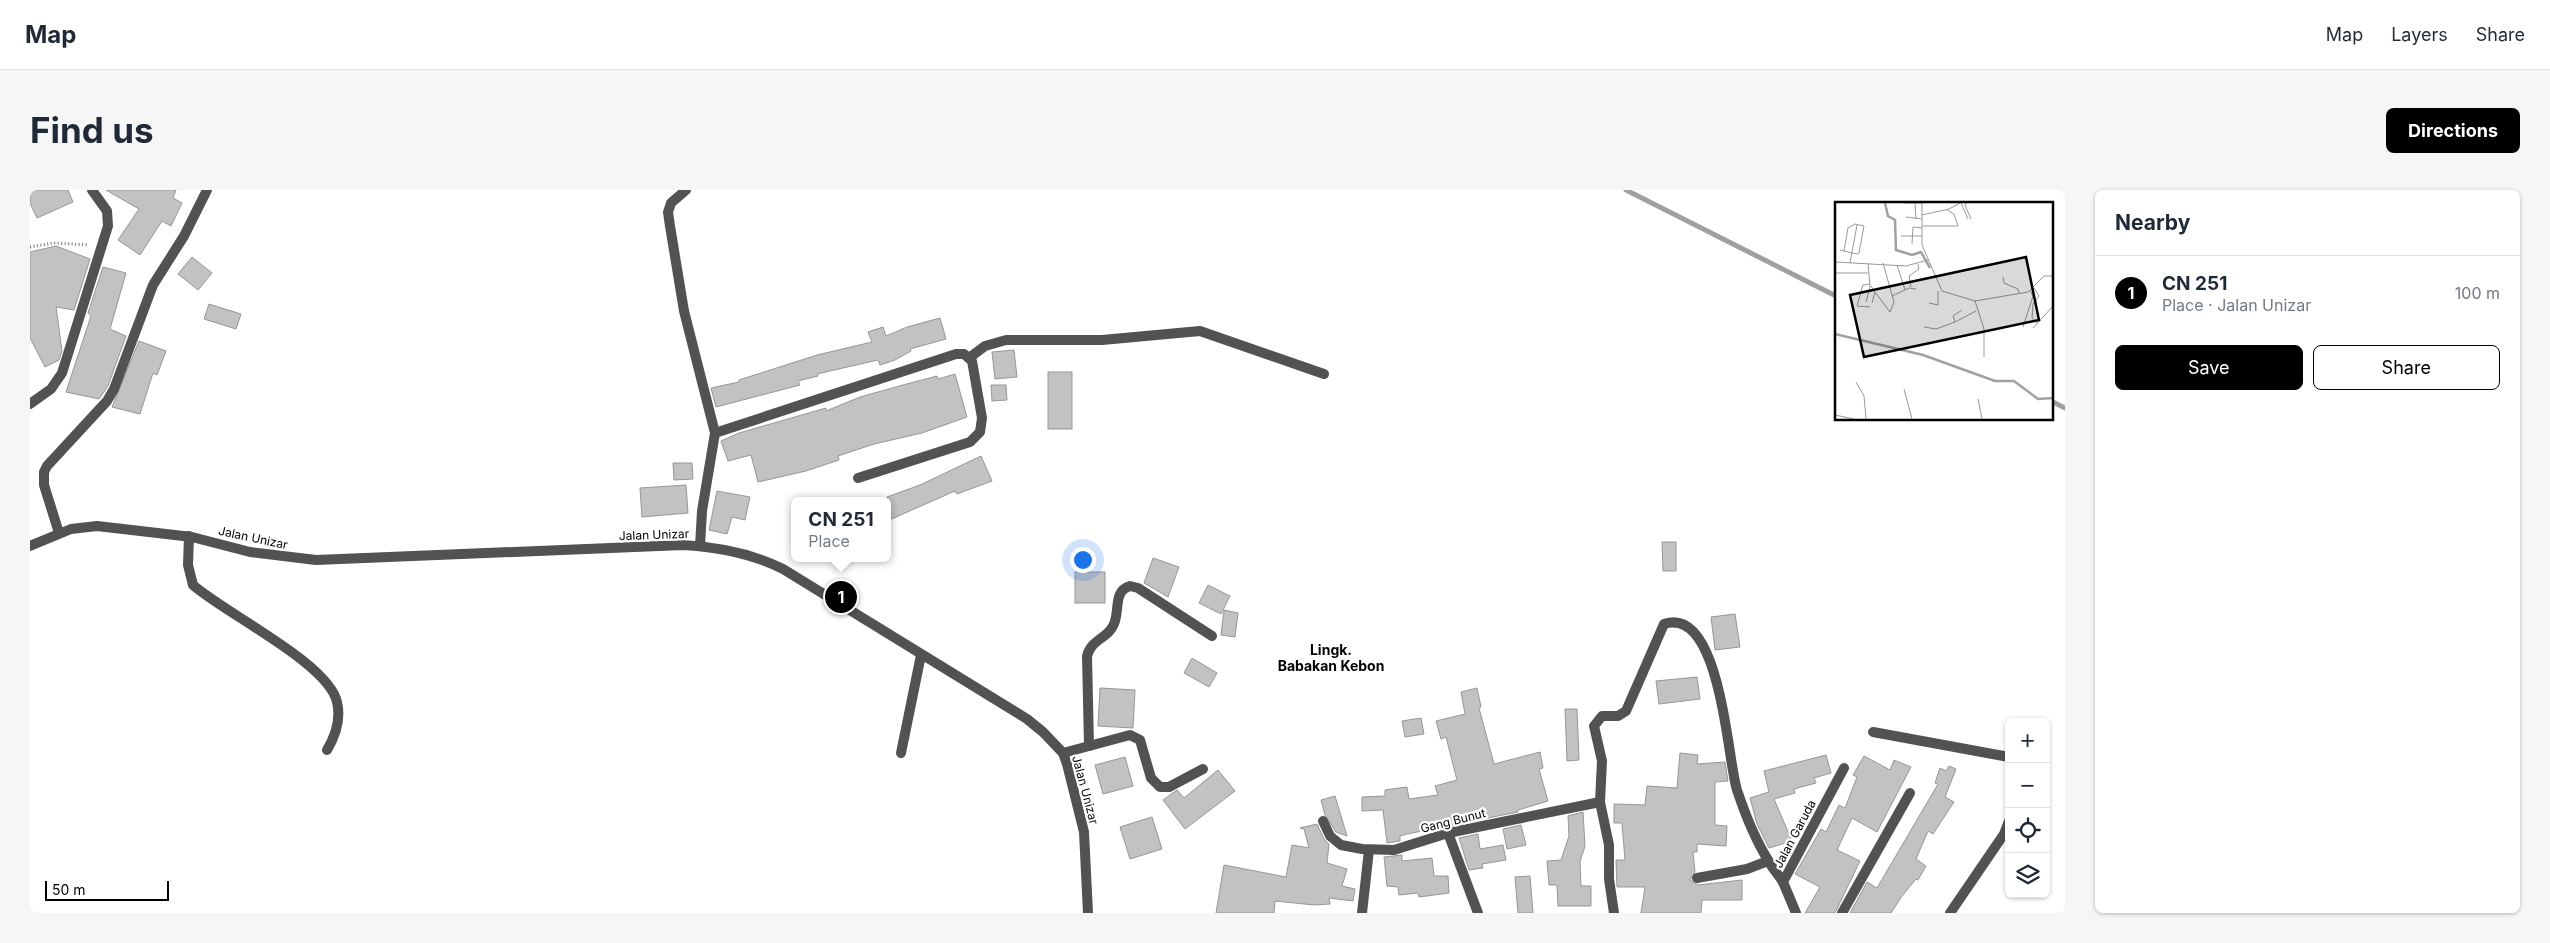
<!DOCTYPE html>
<html lang="en">
<head>
<meta charset="utf-8">
<style>
	:root { --surface:#fff; --page:#f6f6f7; --text:#1f2937; --muted:#747a83; --line:#e0e1e3; --accent:#000 }
	body { margin:0; font-family:Inter,sans-serif; background:var(--page); color:var(--text) }
	.controls { position:absolute; right:15px; bottom:15px; display:grid; overflow:hidden; border-radius:8px; box-shadow:0 1px 4px #0004 }
	.controls button { width:45px; height:45px; display:grid; place-items:center; padding:0; border:0; border-bottom:1px solid var(--line); background:var(--surface); color:var(--text); font:25px sans-serif }
	.scale { position:absolute; left:15px; bottom:12px; width:124px; box-sizing:border-box; padding-left:5px; border:2px solid #000; border-top:0; font-size:14px; line-height:18px; white-space:nowrap; color:#000; -webkit-text-stroke:4px #fff; paint-order:stroke }
	.you { position:absolute; left:1052px; top:369px; width:18px; height:18px; margin:-12px; border:4px solid #fff; border-radius:50%; background:#1a73e8; box-shadow:0 0 0 8px #1a73e833 }
	.badge { display:grid; place-items:center; width:32px; height:32px; border-radius:50%; background:var(--accent); color:#fff; font-size:16px; font-weight:700 }
	.pin { position:absolute; translate:-50% -50%; border:2px solid #fff; box-shadow:0 1px 5px #0006 }
	.popup { position:absolute; left:761px; top:307px; width:100px; height:65px; box-sizing:border-box; display:grid; place-content:center; border-radius:8px; background:var(--surface); filter:drop-shadow(0 1px 4px #0005); font-size:16px; white-space:nowrap; color:var(--muted) }
	.popup b { font-size:19px; color:var(--text) }
	.popup::after { content:''; position:absolute; left:50%; top:100%; margin-left:-10px; border:10px solid transparent; border-top-color:var(--surface) }
	.list { margin:0; padding:0; list-style:none }
	h2 { display:flex; justify-content:space-between; align-items:center; height:65px; margin:0; padding:0 20px; font-size:21px }
	h2 small { font-size:16px; font-weight:400; color:var(--muted) }
	.list li { display:grid; grid-template-columns:32px 1fr auto; gap:15px; align-items:center; box-sizing:border-box; height:75px; padding:0 20px; border-top:1px solid var(--line) }
	.list b { display:block; font-size:19px; white-space:nowrap }
	.list p { margin:0; font-size:16px; white-space:nowrap; color:var(--muted) }
	.list em { font-size:16px; font-style:normal; color:var(--muted) }
	.actions { display:flex; gap:10px; padding:15px 20px }
	.actions a { flex:1; padding:11px 0; border:1px solid var(--accent); border-radius:8px; text-align:center; font-size:18px; color:var(--accent) }
	.actions .main { background:var(--accent); color:#fff }
	.icon { flex:none; width:28px; height:28px; fill:none; stroke:currentColor; stroke-width:2; stroke-linecap:round; stroke-linejoin:round }
	.map { position:relative; flex:none; width:2035px; height:723px; overflow:hidden; border-radius:8px }
	header { display:flex; align-items:center; gap:30px; box-sizing:border-box; height:70px; padding:0 25px; background:var(--surface); border-bottom:1px solid var(--line) }
	header strong { font-size:24px }
	nav { display:flex; gap:28px; margin-inline-start:auto; font-size:18px }
	.intro { display:flex; align-items:center; justify-content:space-between; box-sizing:border-box; height:120px; padding:0 30px }
	h1 { margin:0; font-size:35px }
	.button { padding:12px 22px; border-radius:8px; background:var(--accent); color:#fff; font-size:18px; font-weight:700 }
	main { display:flex; gap:30px; padding:0 30px }
	aside { flex:1; background:var(--surface); border-radius:8px; box-shadow:0 1px 4px #0004 }
	.map>svg:first-child { display:block }
	.lines { fill:none; stroke-linecap:round; stroke-linejoin:round }
	.stream { stroke:#a0a0a0; stroke-width:5 }
	.building { fill:#c2c2c2; stroke:#969696 }
	.path { stroke:#747474; stroke-width:3; stroke-dasharray:1 2.5; stroke-linecap:butt }
	.minor { stroke:#525252; stroke-width:10 }
	.labels { text-anchor:middle; stroke-width:4.5; stroke-linejoin:round; paint-order:stroke }
	.street-label { font-size:12px; fill:#000; stroke:#fff }
	.neighbourhood-label { font-size:14px; font-weight:bold; fill:#000; stroke:#fff }
	.inset-river { fill:none; stroke:#a0a0a0; stroke-width:2.5 }
	.inset-road { fill:none; stroke:#999; stroke-width:1 }
	.view { fill:#000; fill-opacity:0.15; stroke:#000; stroke-width:2.5 }
	.inset-edge { fill:none; stroke:#000; stroke-width:2.5 }
</style>
</head>
<body>
<header>
<strong>Map</strong>
<nav><a>Map</a><a>Layers</a><a>Share</a></nav>
</header>
<div class="intro"><h1>Find us</h1><a class="button">Directions</a></div>
<main>
<div class="map">
<svg width="2035" height="723" viewBox="0 0 2035 723">
	<rect width="100%" height="100%" fill="#fff"/>
	<g class="lines">
		<!-- stream -->
		<g class="stream">
			<polyline points="1596,0 1806,106"/>
			<polyline points="2021,211 2035,218"/>
		</g>
	</g>
	<!-- building -->
	<g class="building">
		<polygon points="6,0 38,0 43,12 7,28 0,13 0,3"/>
		<polygon points="76,0 146,0 143,8 152,13 141,36 132,31 110,65 88,50 109,19"/>
		<polygon points="26,56 60,69 44,120 26,117 32,161 29,170 15,177 0,148 0,62"/>
		<polygon points="162,67 182,83 168,100 148,84"/>
		<polygon points="73,77 96,83 80,139 96,146 78,196 69,209 36,202 61,126 58,123"/>
		<polygon points="179,114 211,124 206,139 174,129"/>
		<polygon points="910,128 916,149 880,159 881,161 865,170 850,175 848,170 787,184 788,186 768,191 770,195 686,217 681,198 709,192 709,190 787,165 842,152 838,142 853,137 856,146 877,137"/>
		<polygon points="109,151 136,161 127,185 123,183 110,224 82,217"/>
		<polygon points="984,160 987,187 965,189 962,162"/>
		<rect x="1018" y="182" width="24" height="57"/>
		<polygon points="925,184 937,227 892,243 844,254 808,266 809,270 776,281 728,292 721,265 698,271 691,251 709,243 796,218 796,221 830,207 873,195 907,186 908,189"/>
		<polygon points="961,195 976,195 977,210 962,211"/>
		<polygon points="951,266 962,291 927,304 925,301 857,331 857,307 890,295"/>
		<polygon points="643,273 662,273 663,289 644,290"/>
		<polygon points="656,295 658,323 612,327 610,298"/>
		<polygon points="687,301 720,307 715,330 702,327 697,344 679,340"/>
		<polygon points="1632,352 1646,352 1646,381 1633,381"/>
		<polygon points="1123,368 1149,377 1138,407 1114,393"/>
		<rect x="1045" y="382" width="30" height="31"/>
		<polygon points="1178,395 1200,406 1191,424 1169,413"/>
		<polygon points="1194,420 1208,423 1205,447 1191,445"/>
		<polygon points="1705,424 1710,457 1685,460 1681,427"/>
		<polygon points="1162,468 1187,483 1179,497 1154,483"/>
		<polygon points="1667,487 1670,509 1629,514 1626,491"/>
		<polygon points="1070,498 1105,500 1103,538 1068,536"/>
		<polygon points="1447,498 1451,517 1449,518 1464,574 1510,562 1513,578 1509,579 1518,611 1488,620 1488,622 1377,644 1370,646 1370,651 1357,653 1353,620 1332,621 1332,607 1355,606 1355,600 1377,597 1379,609 1408,605 1405,596 1427,590 1416,547 1411,549 1406,531 1435,524 1431,502"/>
		<polygon points="1535,519 1547,519 1549,570 1537,571"/>
		<polygon points="1391,528 1394,544 1375,547 1372,531"/>
		<polygon points="1650,563 1668,565 1667,574 1695,572 1698,591 1685,592 1685,635 1697,636 1696,656 1667,654 1667,662 1663,662 1665,682 1660,690 1668,695 1712,690 1712,710 1672,710 1671,723 1611,723 1615,697 1587,697 1586,670 1595,670 1592,633 1584,633 1584,614 1615,615 1617,596 1647,598"/>
		<polygon points="1796,565 1801,583 1784,588 1786,593 1764,599 1765,603 1744,609 1762,651 1739,658 1727,634 1720,608 1739,602 1734,581"/>
		<polygon points="1834,566 1860,580 1864,570 1881,577 1847,642 1822,628 1807,660 1830,671 1805,723 1775,723 1790,697 1765,684 1791,639 1796,642 1809,615 1815,618 1827,587 1823,585"/>
		<polygon points="1095,567 1103,596 1073,604 1065,575"/>
		<polygon points="1919,576 1926,579 1915,607 1924,612 1903,644 1898,641 1886,669 1896,676 1888,690 1886,689 1872,706 1861,723 1820,723 1837,692 1847,698 1908,594 1905,593 1910,578 1916,581"/>
		<polygon points="1188,580 1205,601 1155,639 1133,610 1147,600 1154,608"/>
		<polygon points="1305,606 1317,646 1306,642 1295,625 1291,610"/>
		<polygon points="1553,622 1555,656 1550,672 1551,696 1561,696 1561,716 1528,716 1527,695 1519,695 1517,671 1531,670 1539,646 1538,626"/>
		<polygon points="1122,627 1132,659 1100,669 1090,637"/>
		<polygon points="1287,634 1294,649 1299,654 1297,673 1317,679 1312,696 1325,699 1323,711 1299,708 1300,714 1284,715 1245,711 1244,723 1186,723 1194,675 1256,687 1262,655 1279,658 1274,639 1270,638"/>
		<polygon points="1491,635 1496,655 1477,659 1473,639"/>
		<polygon points="1448,644 1450,659 1473,655 1476,670 1452,674 1453,678 1439,680 1429,648"/>
		<polygon points="1372,665 1372,671 1402,668 1404,686 1418,686 1419,703 1389,707 1388,703 1369,705 1368,697 1357,696 1354,667"/>
		<polygon points="1500,686 1503,723 1488,723 1485,687"/>
	</g>
	<g class="lines">
		<!-- path -->
		<polyline class="path" points="0,57 24,53 59,55"/>
		<!-- minor -->
		<g class="minor">
			<polyline points="656,0 641,13 638,22 640,36 654,121 685,243 672,321 670,356"/>
			<polyline points="939,168 955,156 976,150 1072,150 1170,141 1294,184"/>
			<polyline points="0,214 21,199 32,183 78,36 77,21 62,0"/>
			<polyline points="685,243 926,164 934,164 942,171 952,228 950,242 940,252 828,288"/>
			<polyline points="29,343 14,295 14,282 17,276 77,211 84,199 123,95 154,46 177,0"/>
			<path d="M159,346L158,375L163,395C196,424 298,473 307,512C311,529 306,545 297,560"/>
			<path d="M0,356L41,339L67,336L162,347L220,362L286,370L653,355C689,357 721,363 753,379L997,529L1013,542L1033,563L1037,574L1054,642L1058,723"/>
			<polyline points="1843,542 1979,567"/>
			<path d="M1059,556L1057,466C1062,448 1078,449 1084,434C1090,420 1083,401 1100,396L1108,398L1182,446"/>
			<polyline points="871,563 891,465"/>
			<polyline points="1033,563 1100,545 1110,550 1121,588 1130,597 1139,597 1173,579"/>
			<polyline points="1293,631 1300,646 1311,655 1332,659 1364,660 1418,643 1570,612"/>
			<polyline points="1418,643 1448,723"/>
			<polyline points="1667,688 1717,679 1738,671"/>
			<polyline points="1332,723 1339,660"/>
			<path d="M1584,723L1579,689V655L1570,612L1572,571L1564,536L1572,526H1588L1596,521L1634,434C1691,415 1697,569 1707,600C1715,624 1725,649 1738,670C1742,678 1748,684 1753,692"/>
			<polyline points="1766,723 1753,692 1814,578"/>
			<polyline points="1812,723 1880,603"/>
			<polyline points="1920,723 1974,644 1979,631"/>
		</g>
	</g>
	<g class="labels">
		<!-- street labels -->
		<g class="street-label">
			<text transform="translate(624 345) rotate(-2)" y="4">Jalan Unizar</text>
			<text transform="translate(223 348) rotate(12)" y="4">Jalan Unizar</text>
			<text transform="translate(1055 600) rotate(75)" y="4">Jalan Unizar</text>
			<text transform="translate(1423 631) rotate(-14)" y="4">Gang Bunut</text>
			<text transform="translate(1765 644) rotate(-62)" y="4">Jalan Garuda</text>
		</g>
		<!-- neighbourhood labels -->
		<g class="neighbourhood-label">
			<text x="1301" y="465">Lingk.<tspan x="1301" dy="16">Babakan Kebon</tspan></text>
		</g>
	</g>
	<!-- overview -->
	<g transform="translate(1805 12)">
		<rect width="218" height="218" fill="#fff"/>
		<path class="inset-river" d="M50,1L53,14L60,18L61,48L77,53L86,50L95,66M0,132L88,153L160,179H179L203,197L218,196"/>
		<path class="inset-road" d="M69,1H87M80,1L81,17M87,1V43L107,89L140,99L193,90L209,74H218M126,1L133,17M132,1L130,3L136,17M87,13L114,7L125,1M71,15L87,17M88,24H123L119,12L112,8M66,34H87M77,42L78,25L87,26M5,48L17,51L23,52L24,51L29,24L20,22L13,26L9,49M0,60L71,64L93,58M15,61L22,23M62,63L70,88M0,71H33M168,75L169,81L183,87L184,91M35,82L28,83L22,104L35,105M36,84L40,90L37,101M76,85L74,74L84,67L83,62M199,86L204,94L198,102L197,116L202,121M40,90L55,110L59,100L48,61M57,94L74,86L81,87M140,99L149,127V155M31,100L35,85L33,61M94,101L103,103V89M127,108L118,114L120,120L141,109M89,125L101,127L120,120M188,125L198,94L195,89M198,126L218,104M21,180L29,194L31,217M69,187L77,217M143,197L147,217M0,213L19,217"/>
		<path class="view" d="M191,55L204,118L29,155L15,93Z"/>
		<rect width="218" height="218" class="inset-edge"/>
	</g>
</svg>
<div class="controls">
<button>+</button>
<button>−</button>
<button><svg class="icon" aria-label="locate" viewBox="0 0 24 24"><circle cx="12" cy="12" r="6"/><path d="M12 2v4M12 18v4M2 12h4M18 12h4"/></svg></button>
<button><svg class="icon" aria-label="layers" viewBox="0 0 24 24"><path d="M12 4l9 5-9 5-9-5zM3 14l9 5 9-5"/></svg></button>
</div>
<div class="scale">50 m</div>
<div class="you"></div>
<div class="pin badge" style="left:811px;top:407px">1</div>
<div class="popup"><b>CN 251</b>Place</div>
</div>
<aside>
<h2>Nearby<small></small></h2>
<ul class="list">
<li><span class="badge">1</span><div><b>CN 251</b><p>Place · Jalan Unizar</p></div><em>100 m</em></li>
</ul>
<div class="actions"><a class="main">Save</a><a>Share</a></div>
</aside>
</main>
</body>
</html>
